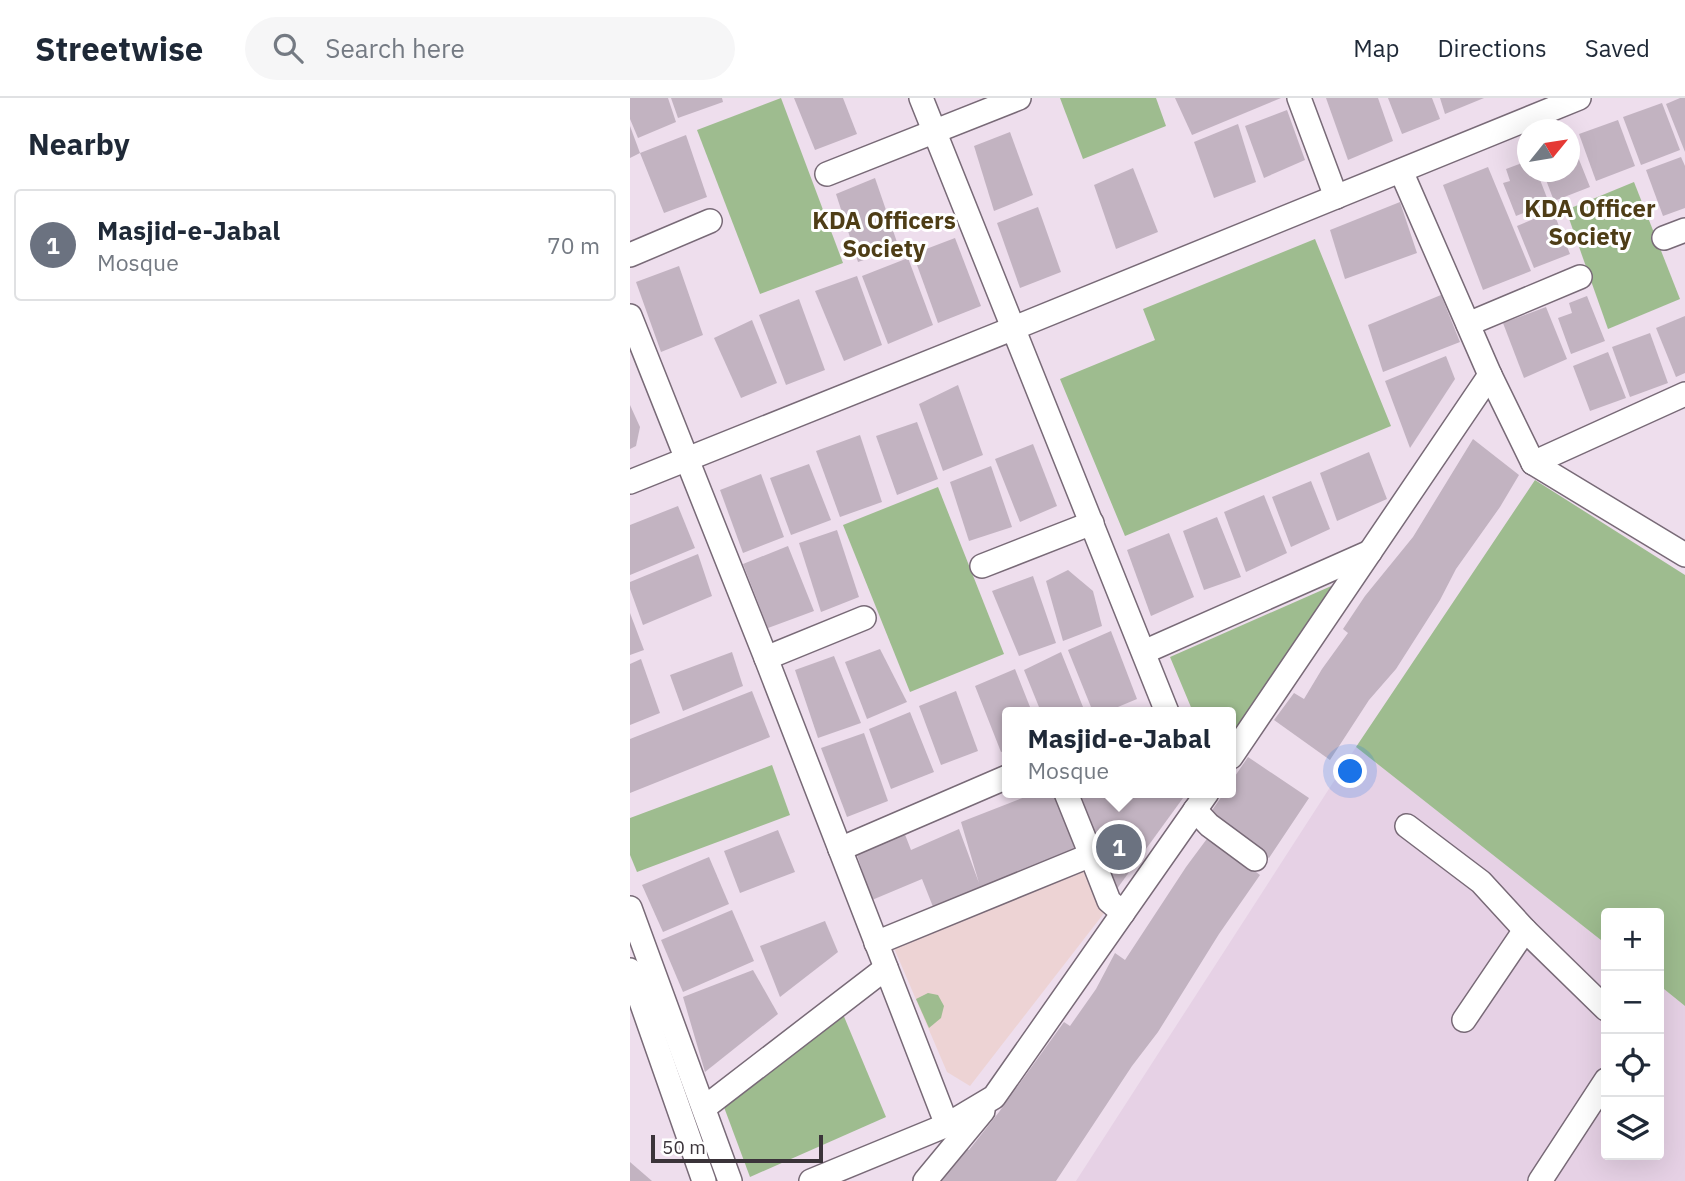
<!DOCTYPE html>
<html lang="en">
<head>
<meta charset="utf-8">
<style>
	:root { --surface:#fff; --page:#f6f6f7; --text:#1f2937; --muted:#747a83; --line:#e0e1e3; --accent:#886602 }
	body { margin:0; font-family:"IBM Plex Sans",sans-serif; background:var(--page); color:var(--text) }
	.controls { position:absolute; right:21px; bottom:21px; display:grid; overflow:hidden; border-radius:7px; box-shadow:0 7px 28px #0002 }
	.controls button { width:63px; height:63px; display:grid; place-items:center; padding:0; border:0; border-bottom:2px solid var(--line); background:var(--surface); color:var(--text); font:35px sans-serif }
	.compass { position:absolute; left:887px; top:21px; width:63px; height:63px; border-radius:50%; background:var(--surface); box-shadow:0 7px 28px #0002; rotate:60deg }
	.scale { position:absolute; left:21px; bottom:18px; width:172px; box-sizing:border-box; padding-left:7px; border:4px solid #3b343a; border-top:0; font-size:19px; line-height:24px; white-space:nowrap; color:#3b343a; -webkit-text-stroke:5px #fff; paint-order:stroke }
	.you { position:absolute; left:721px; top:674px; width:24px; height:24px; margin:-18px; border:5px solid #fff; border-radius:50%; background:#1a73e8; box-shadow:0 0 0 10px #1a73e833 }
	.badge { display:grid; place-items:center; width:46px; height:46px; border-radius:50%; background:var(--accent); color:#fff; font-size:23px; font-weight:700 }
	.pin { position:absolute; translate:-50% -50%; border:4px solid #fff; box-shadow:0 2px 7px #0006 }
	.popup { position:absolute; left:372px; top:609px; width:234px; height:91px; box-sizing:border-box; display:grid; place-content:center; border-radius:7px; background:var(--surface); filter:drop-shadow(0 2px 5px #0005); font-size:23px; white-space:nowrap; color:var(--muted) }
	.popup b { font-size:26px; color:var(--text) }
	.popup::after { content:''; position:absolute; left:50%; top:100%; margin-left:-14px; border:14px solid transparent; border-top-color:var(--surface) }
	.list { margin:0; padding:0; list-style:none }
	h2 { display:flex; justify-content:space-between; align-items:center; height:91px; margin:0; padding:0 28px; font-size:30px }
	h2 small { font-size:23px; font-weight:400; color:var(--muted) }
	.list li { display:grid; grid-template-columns:46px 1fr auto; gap:21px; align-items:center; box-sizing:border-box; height:112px; margin:0 14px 14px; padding:0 14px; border:2px solid var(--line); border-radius:7px }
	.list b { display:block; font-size:26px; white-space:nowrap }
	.list p { margin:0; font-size:23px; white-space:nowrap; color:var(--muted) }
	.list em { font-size:23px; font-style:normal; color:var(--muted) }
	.icon { flex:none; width:38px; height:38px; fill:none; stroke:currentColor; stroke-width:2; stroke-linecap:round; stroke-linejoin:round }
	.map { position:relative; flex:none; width:1055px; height:1083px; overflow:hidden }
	header { display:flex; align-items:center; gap:42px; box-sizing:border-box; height:98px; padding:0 35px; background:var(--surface); border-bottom:2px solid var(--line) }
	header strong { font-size:33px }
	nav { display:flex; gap:38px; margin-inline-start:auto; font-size:24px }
	.search { width:490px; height:63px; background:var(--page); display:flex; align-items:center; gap:18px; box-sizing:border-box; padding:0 24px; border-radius:38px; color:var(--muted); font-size:26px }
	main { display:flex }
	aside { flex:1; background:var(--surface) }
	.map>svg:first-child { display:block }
	.commercial { fill:#edd3d4 }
	.built { fill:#e6d1e5 }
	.green { fill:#9ebc8f }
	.building { fill:#c2b3c1 }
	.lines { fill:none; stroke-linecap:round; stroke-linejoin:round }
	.minor-casing { stroke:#786a77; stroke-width:26 }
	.minor { stroke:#fff; stroke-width:23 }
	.labels { text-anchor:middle; stroke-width:6; stroke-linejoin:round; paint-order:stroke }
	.neighbourhood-label { font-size:24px; font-weight:bold; fill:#4e3d16; stroke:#fff }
</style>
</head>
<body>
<header>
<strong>Streetwise</strong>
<div class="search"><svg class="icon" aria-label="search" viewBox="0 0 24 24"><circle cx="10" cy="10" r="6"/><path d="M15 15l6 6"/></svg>Search here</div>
<nav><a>Map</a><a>Directions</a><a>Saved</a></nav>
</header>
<main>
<aside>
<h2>Nearby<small></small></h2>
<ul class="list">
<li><span class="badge" style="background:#6b7280">1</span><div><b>Masjid-e-Jabal</b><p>Mosque</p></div><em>70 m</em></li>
</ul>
</aside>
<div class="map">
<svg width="1055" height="1083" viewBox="0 0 1055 1083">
	<rect width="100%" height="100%" fill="#eedeed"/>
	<!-- commercial -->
	<polygon class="commercial" points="459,760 478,810 340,988 317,974 261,843"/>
	<!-- built -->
	<polygon class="built" points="726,649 976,846 976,1057 1029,1057 1029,887 1055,908 1055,1083 446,1083"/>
	<!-- green -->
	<g class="green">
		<polygon points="151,0 213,165 130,196 67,32"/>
		<polygon points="430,0 526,0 536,28 453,61"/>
		<polygon points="1004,84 1050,201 978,231 936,112"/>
		<polygon points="685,141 761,328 495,438 430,281 525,242 513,211"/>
		<polygon points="905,382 1055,477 1055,908 1029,887 1029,815 976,815 976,846 726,649"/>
		<polygon points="308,389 374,556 280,594 213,427"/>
		<polygon points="724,478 601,659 601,614 563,614 540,559"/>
		<polygon points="142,667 160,717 7,774 0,757 0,720"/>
		<polygon points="298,895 308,897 314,908 311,920 299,930 286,901"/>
		<polygon points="210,909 256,1019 120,1079 91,1001"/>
	</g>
	<!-- building -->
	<g class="building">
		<polygon points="0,0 38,0 46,24 8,40 0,21"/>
		<polygon points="41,0 92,0 93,4 48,20"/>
		<polygon points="164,0 213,0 227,36 185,52"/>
		<polygon points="545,0 651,0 562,37"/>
		<polygon points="696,0 748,0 763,43 718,62"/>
		<polygon points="758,0 802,0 810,21 772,36"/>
		<polygon points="810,0 854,0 815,16"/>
		<polygon points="1050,0 1055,0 1055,54 1036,6"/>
		<polygon points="1032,5 1050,52 1011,67 993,19"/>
		<polygon points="657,12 675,62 634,80 615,28"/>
		<polygon points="988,22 1005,68 966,83 949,36"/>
		<polygon points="608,26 626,84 584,100 564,44"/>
		<polygon points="0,28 10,55 0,60"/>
		<polygon points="380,34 403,97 364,113 344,48"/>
		<polygon points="56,37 77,99 34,115 10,55"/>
		<polygon points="940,44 942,44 960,89 924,103 913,74 940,74"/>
		<polygon points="1051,59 1055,68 1055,110 1033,118 1016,72"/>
		<polygon points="897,63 897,74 907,74 919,105 886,118 873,85 880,83 876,71"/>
		<polygon points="858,69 901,173 853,192 813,87"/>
		<polygon points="503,70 528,134 486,151 464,87"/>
		<polygon points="245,80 269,150 228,164 206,96"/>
		<polygon points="770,104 787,155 715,181 700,132"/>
		<polygon points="408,109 431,174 390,190 367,125"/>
		<polygon points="923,113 940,156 904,170 887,128"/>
		<polygon points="325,140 351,208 308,225 283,156"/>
		<polygon points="278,160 303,227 258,246 232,178"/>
		<polygon points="49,168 73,237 31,254 6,184"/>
		<polygon points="227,178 252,247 214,263 185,193"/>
		<polygon points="811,197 830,244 753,274 738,227"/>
		<polygon points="957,198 975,243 941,256 928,220 942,215 939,205"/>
		<polygon points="169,201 195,272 156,287 129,217"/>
		<polygon points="916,209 937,261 894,280 873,225"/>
		<polygon points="1055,218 1055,275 1046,279 1026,230"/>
		<polygon points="122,222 147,285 111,300 84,240"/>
		<polygon points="1020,235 1038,285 1000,299 982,249"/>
		<polygon points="978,254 996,300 960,313 943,268"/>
		<polygon points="816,258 825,281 780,350 755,283"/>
		<polygon points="328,287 353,357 313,373 289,306"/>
		<polygon points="0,307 10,329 6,348 0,351"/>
		<polygon points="287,324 308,381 267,397 246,338"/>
		<polygon points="230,337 252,404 210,419 186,353"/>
		<polygon points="843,341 889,377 870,409 826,471 810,502 766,571 739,602 700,662 644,622 664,595 674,601 692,571 718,535 713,531 735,498 783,439"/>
		<polygon points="403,346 427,408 390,424 365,361"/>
		<polygon points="739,354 757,401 707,423 690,375"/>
		<polygon points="179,366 201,422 161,437 140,380"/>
		<polygon points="361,368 382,429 339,443 320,384"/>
		<polygon points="131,376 154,439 113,455 90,392"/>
		<polygon points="681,383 700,431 661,449 642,399"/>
		<polygon points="634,397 657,455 616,474 594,414"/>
		<polygon points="48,408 65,450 0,477 0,427"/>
		<polygon points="587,419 611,479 574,492 553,433"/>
		<polygon points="207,432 229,499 191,514 169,445"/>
		<polygon points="539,435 564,499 521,518 497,452"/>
		<polygon points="158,448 184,513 138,530 113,466"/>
		<polygon points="68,456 82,498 13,527 0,491 0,484"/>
		<polygon points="438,472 463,493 472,528 433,543 416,483"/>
		<polygon points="403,478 426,545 389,558 362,493"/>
		<polygon points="0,515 14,552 0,557"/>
		<polygon points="481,533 507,601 476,614 463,614 438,552"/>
		<polygon points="250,551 277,604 237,621 215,564"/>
		<polygon points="102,554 113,588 53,613 40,577"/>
		<polygon points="431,554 455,614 411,614 394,572"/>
		<polygon points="204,558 231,625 188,640 165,572"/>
		<polygon points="11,561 30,615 0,627 0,566"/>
		<polygon points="385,571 402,614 377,614 377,652 371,654 345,588"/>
		<polygon points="122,593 140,639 0,695 0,641"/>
		<polygon points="326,593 348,653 311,667 289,608"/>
		<polygon points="280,614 304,674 261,691 239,631"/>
		<polygon points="234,635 258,703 217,719 191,650"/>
		<polygon points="618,659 679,700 639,760 576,721 594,695 601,695 601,684"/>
		<polygon points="405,695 433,695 457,755 307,819 292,781 242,802 226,754 274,734 281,752 329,731 349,785 331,724"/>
		<polygon points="440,695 551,695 553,700 481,799"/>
		<polygon points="148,732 165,774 110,795 94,753"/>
		<polygon points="579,738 630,777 589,836 528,934 502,968 426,1083 309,1083 332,1048 339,1052 369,1014 434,924 440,928 466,891 485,855 495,862 556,769"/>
		<polygon points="79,759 99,806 33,834 12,787"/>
		<polygon points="102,812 124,863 53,894 31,842"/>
		<polygon points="195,823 208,854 150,899 130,848"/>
		<polygon points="123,872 148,916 75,974 53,899"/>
		<polygon points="0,1064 22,1083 0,1083"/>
	</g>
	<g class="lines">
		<!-- minor casing -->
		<g class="minor-casing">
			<g id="minor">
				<polyline points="291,0 537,614"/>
				<polyline points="669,0 706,99"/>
				<polyline points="771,73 860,277 903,365 1055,457"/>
				<polyline points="197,76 389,0"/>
				<polyline points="1034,140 1055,132"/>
				<polyline points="0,157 80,123"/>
				<polyline points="0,218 136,560 317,1027"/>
				<polyline points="838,226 950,179"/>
				<polyline points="903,365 1055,296"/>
				<polyline points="0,384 384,230 949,0"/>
				<polyline points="352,468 462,425"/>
				<polyline points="514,554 740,454"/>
				<polyline points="136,560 234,520"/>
				<polyline points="601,659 860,277"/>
				<polyline points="565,712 579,727 625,761"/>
				<polyline points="777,728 851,784 895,832 976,911"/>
				<polyline points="210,751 377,679"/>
				<polyline points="461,757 479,803 493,815"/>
				<polyline points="0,810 100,1083"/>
				<polyline points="246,845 461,757 436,695"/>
				<polyline points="0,872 74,1083"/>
				<polyline points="834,922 895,832"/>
				<polyline points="74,1010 256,870"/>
				<polyline points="181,1083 317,1027 364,999 577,695"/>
				<polyline points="295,1083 353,1013"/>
				<polyline points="910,1083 976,982"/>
			</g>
		</g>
		<!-- minor -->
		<use href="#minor" class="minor"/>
	</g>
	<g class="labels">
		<!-- neighbourhood labels -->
		<g class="neighbourhood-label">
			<text x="960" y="119">KDA Officer<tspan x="960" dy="28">Society</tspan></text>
			<text x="254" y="131">KDA Officers<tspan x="254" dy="28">Society</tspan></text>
		</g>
	</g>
</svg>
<div class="controls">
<button>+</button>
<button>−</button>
<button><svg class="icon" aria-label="locate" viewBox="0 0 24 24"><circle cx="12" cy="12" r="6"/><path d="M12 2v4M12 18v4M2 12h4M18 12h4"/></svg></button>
<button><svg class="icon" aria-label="layers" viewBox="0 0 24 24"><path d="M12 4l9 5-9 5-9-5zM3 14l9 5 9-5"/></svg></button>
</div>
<svg class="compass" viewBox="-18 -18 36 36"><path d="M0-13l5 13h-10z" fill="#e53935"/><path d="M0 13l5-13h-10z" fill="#747a83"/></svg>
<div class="scale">50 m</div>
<div class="you"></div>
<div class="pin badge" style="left:489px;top:749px;background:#6b7280">1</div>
<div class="popup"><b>Masjid-e-Jabal</b>Mosque</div>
</div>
</main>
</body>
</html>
